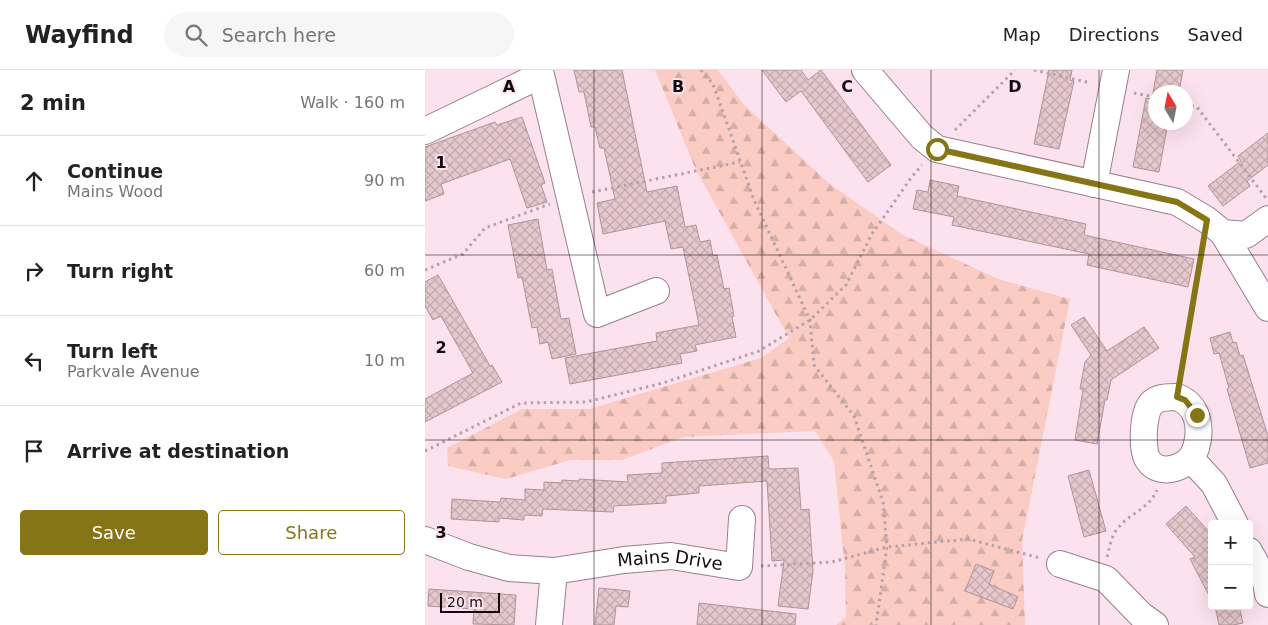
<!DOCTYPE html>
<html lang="en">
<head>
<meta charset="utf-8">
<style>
	:root { --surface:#fff; --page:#f6f6f6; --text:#222; --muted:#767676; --line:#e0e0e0; --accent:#867517 }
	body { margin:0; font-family:"DejaVu Sans",sans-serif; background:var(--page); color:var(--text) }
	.controls { position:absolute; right:15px; bottom:15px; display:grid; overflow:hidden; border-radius:5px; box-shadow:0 5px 20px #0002 }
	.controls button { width:45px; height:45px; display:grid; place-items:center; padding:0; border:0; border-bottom:1px solid var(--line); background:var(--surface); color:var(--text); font:25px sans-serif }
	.compass { position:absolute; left:723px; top:15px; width:45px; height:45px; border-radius:50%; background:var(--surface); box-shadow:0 5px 20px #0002; rotate:350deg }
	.scale { position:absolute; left:15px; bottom:12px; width:60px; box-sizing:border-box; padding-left:5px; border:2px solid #130a0f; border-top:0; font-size:14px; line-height:18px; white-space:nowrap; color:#130a0f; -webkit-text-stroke:4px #fce2ee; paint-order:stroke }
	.stop { position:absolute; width:15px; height:15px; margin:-11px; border:4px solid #867517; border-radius:50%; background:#fff }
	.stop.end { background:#867517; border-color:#fff; box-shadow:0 1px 5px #0008 }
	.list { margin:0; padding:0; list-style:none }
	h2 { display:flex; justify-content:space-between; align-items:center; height:65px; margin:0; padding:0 20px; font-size:21px }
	h2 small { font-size:16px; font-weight:400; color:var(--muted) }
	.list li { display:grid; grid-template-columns:32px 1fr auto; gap:15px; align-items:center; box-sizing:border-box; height:90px; padding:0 20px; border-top:1px solid var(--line) }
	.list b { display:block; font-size:19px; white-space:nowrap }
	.list p { margin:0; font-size:16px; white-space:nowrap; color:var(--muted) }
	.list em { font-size:16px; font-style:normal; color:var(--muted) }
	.actions { display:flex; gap:10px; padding:15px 20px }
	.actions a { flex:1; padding:11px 0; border:1px solid var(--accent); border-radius:5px; text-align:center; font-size:18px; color:var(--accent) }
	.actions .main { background:var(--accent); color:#fff }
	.icon { flex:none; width:28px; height:28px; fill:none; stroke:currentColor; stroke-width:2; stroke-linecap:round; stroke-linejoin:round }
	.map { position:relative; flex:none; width:843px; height:555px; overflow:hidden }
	header { display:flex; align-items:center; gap:30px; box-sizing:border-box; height:70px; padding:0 25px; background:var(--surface); border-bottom:1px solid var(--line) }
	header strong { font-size:24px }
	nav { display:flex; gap:28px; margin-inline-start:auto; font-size:18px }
	.search { width:350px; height:45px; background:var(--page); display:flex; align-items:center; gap:12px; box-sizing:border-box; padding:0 18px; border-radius:28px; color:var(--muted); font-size:19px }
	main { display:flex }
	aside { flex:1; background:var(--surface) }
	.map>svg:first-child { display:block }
	.forest { fill:url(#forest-firs) }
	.building { fill:url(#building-cross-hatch); stroke:#af9497 }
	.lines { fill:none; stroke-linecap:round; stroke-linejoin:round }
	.minor-casing { stroke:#97808b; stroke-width:28 }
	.path { stroke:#b6a1ab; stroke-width:3; stroke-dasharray:2.5 4; stroke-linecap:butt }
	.minor { stroke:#fff; stroke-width:26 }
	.route { stroke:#867517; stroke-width:6 }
	.grid { fill:none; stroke:#130a0f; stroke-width:1; stroke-opacity:0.55 }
	.labels { text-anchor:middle; stroke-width:4; stroke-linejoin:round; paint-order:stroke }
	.street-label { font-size:18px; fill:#130a0f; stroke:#fce2ee }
	.grid-label { font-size:16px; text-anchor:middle; font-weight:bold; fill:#130a0f; stroke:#fce2ee; stroke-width:4; stroke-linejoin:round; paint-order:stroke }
</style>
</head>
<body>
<header>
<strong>Wayfind</strong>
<div class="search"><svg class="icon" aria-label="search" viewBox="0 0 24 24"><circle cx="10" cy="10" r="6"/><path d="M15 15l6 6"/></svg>Search here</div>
<nav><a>Map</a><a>Directions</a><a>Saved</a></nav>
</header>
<main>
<aside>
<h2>2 min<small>Walk · 160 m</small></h2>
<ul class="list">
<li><svg class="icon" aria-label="ahead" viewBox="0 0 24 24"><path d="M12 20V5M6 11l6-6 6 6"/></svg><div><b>Continue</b><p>Mains Wood</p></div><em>90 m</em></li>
<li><svg class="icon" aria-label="right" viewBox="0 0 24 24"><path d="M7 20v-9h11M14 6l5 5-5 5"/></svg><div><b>Turn right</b></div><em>60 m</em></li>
<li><svg class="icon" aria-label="left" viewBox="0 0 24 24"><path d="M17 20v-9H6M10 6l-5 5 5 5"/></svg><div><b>Turn left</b><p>Parkvale Avenue</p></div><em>10 m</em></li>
<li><svg class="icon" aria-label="arrive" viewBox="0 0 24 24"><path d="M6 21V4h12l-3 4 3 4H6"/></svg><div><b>Arrive at destination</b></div></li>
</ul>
<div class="actions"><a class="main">Save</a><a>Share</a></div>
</aside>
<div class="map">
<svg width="843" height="555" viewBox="0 0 843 555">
	<defs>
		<pattern id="forest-firs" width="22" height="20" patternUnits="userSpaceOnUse" patternTransform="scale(1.25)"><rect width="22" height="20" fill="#faccc3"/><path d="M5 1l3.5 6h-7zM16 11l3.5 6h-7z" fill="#d5aea6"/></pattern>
		<pattern id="building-cross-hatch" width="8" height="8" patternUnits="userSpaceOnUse" patternTransform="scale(1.25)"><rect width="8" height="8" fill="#e5c8cc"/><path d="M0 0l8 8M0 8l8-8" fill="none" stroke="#c4aaae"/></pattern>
	</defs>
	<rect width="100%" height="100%" fill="#fce2ee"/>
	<!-- forest -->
	<polygon class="forest" points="230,0 293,0 319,35 405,114 478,165 573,209 645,229 597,471 600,555 411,555 421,547 420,498 409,391 390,361 258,367 197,390 145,390 81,409 23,396 22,378 97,339 164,339 336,288 364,268 270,98"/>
	<!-- building -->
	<g class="building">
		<polygon points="149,0 197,0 222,122 252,116 260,157 271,155 275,172 285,170 288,186 292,185 299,219 304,218 309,246 307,247 311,267 270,275 272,281 255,284 257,293 145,314 140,288 232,271 231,263 274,255 258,177 246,179 240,151 178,164 172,133 190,129 179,78 175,78 170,57 166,57 159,22 154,22"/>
		<polygon points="337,0 376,0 383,10 396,0 466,95 443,112 376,21 361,32"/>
		<polygon points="624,0 647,0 645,10 649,11 634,79 609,74"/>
		<polygon points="732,0 758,0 754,22 730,22 730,52 743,52 734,102 708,97 721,28 727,29"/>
		<polygon points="97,47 120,113 116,115 122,132 102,138 85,89 16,114 19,124 0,131 0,77 70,52 72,55"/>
		<polygon points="843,63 843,95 822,111 825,116 798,136 783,116 816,91 813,86"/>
		<polygon points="505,110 534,116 532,126 661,154 659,165 769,189 763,217 662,195 664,184 527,155 529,147 488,139 492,120 503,122"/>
		<polygon points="113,149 122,200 127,199 136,249 144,248 151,284 127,289 123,272 115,274 112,257 107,258 97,207 93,208 83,155"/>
		<polygon points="13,205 65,296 67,295 77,312 0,352 0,329 48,303 16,246 8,250 0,236 0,212"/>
		<polygon points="659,247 682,281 719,257 734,278 686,310 682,330 680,330 672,374 650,370 658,319 655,319 660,292 666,285 646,255"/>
		<polygon points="805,262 808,273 811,272 815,286 818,285 843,366 843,393 825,398 802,319 804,318 794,283 789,284 785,268"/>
		<polygon points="343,386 344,399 373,398 376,440 384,439 388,501 383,539 353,536 359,490 347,491 342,411 274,416 274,423 241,426 241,433 189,436 188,442 118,439 117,446 99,445 99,450 74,448 74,452 26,449 27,429 75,432 76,428 100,430 100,419 119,420 119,412 137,413 137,410 154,411 154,409 203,412 202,405 237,403 237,393"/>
		<polygon points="664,400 681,461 659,467 643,406"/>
		<polygon points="761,436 787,465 787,531 765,489 770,487 741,454"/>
		<polygon points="551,494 569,501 564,514 593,527 588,539 540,521"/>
		<polygon points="174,518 205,521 203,537 191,536 189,555 170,555"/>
		<polygon points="4,519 91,525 89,555 48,554 49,539 3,536"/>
		<polygon points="274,533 371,544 370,555 272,555"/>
		<polygon points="790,536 814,536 818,553 808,555 794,555"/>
	</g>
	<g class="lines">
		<!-- minor casing -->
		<g class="minor-casing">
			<g id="minor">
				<polyline points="440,0 497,67 512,79 752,132 782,150 798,163 821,165 843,149"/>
				<polyline points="0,61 116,5 172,244 231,221"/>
				<polyline points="669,114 691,0"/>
				<polyline points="798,163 843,238"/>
				<path d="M752,327C773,335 777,357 771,378C765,398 735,408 723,390C716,379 718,343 726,334C732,327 743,327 752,327Z"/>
				<polyline points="766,389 789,414 810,454"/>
				<path id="s1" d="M0,470L44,487L84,498L129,501L199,490L246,486L314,497L317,449"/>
				<polyline points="824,481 841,512 843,524"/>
				<polyline points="635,494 681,509 716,545 730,555"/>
				<polyline points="124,555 129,501"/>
			</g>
		</g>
		<!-- path -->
		<g class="path">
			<polyline points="276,0 288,14 329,130 385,250 389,295 429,346 458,432 462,477 451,555"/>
			<polyline points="609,0 666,13"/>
			<polyline points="709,23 730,27"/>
			<polyline points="760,34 772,37 841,128"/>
			<polyline points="530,60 590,0"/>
			<polyline points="167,122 315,92"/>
			<polyline points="0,200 38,184 60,158 125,134"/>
			<polyline points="755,306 778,174"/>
			<polyline points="0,381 96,333 161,332 238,313 334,281 385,250 421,215 447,164 486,108 497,95"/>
			<path d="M682,487C685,477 686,466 693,458C705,443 724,439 732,420"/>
			<polyline points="336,496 407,492 462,477 543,469 615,488"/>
		</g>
		<!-- minor -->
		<use href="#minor" class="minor"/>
	</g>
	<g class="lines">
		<!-- route -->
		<polyline class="route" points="512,79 752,132 782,150 752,327 760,330 772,345"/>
	</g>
	<!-- grid -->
	<path class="grid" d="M169,0V555M337,0V555M506,0V555M674,0V555M0,185H843M0,370H843"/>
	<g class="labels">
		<!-- street labels -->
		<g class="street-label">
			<text dy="6" stroke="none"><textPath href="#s1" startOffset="251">Mains Drive</textPath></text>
		</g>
	</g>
	<g class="grid-label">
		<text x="84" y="22">A</text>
		<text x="253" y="22">B</text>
		<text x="422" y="22">C</text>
		<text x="590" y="22">D</text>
		<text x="16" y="98">1</text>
		<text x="16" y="283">2</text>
		<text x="16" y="468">3</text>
	</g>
</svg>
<div class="controls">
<button>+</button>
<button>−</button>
</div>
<svg class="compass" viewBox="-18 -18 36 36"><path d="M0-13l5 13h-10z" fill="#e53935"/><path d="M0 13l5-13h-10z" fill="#767676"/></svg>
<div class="scale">20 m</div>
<div class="stop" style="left:512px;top:79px"></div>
<div class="stop end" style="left:772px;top:345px"></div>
</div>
</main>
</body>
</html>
